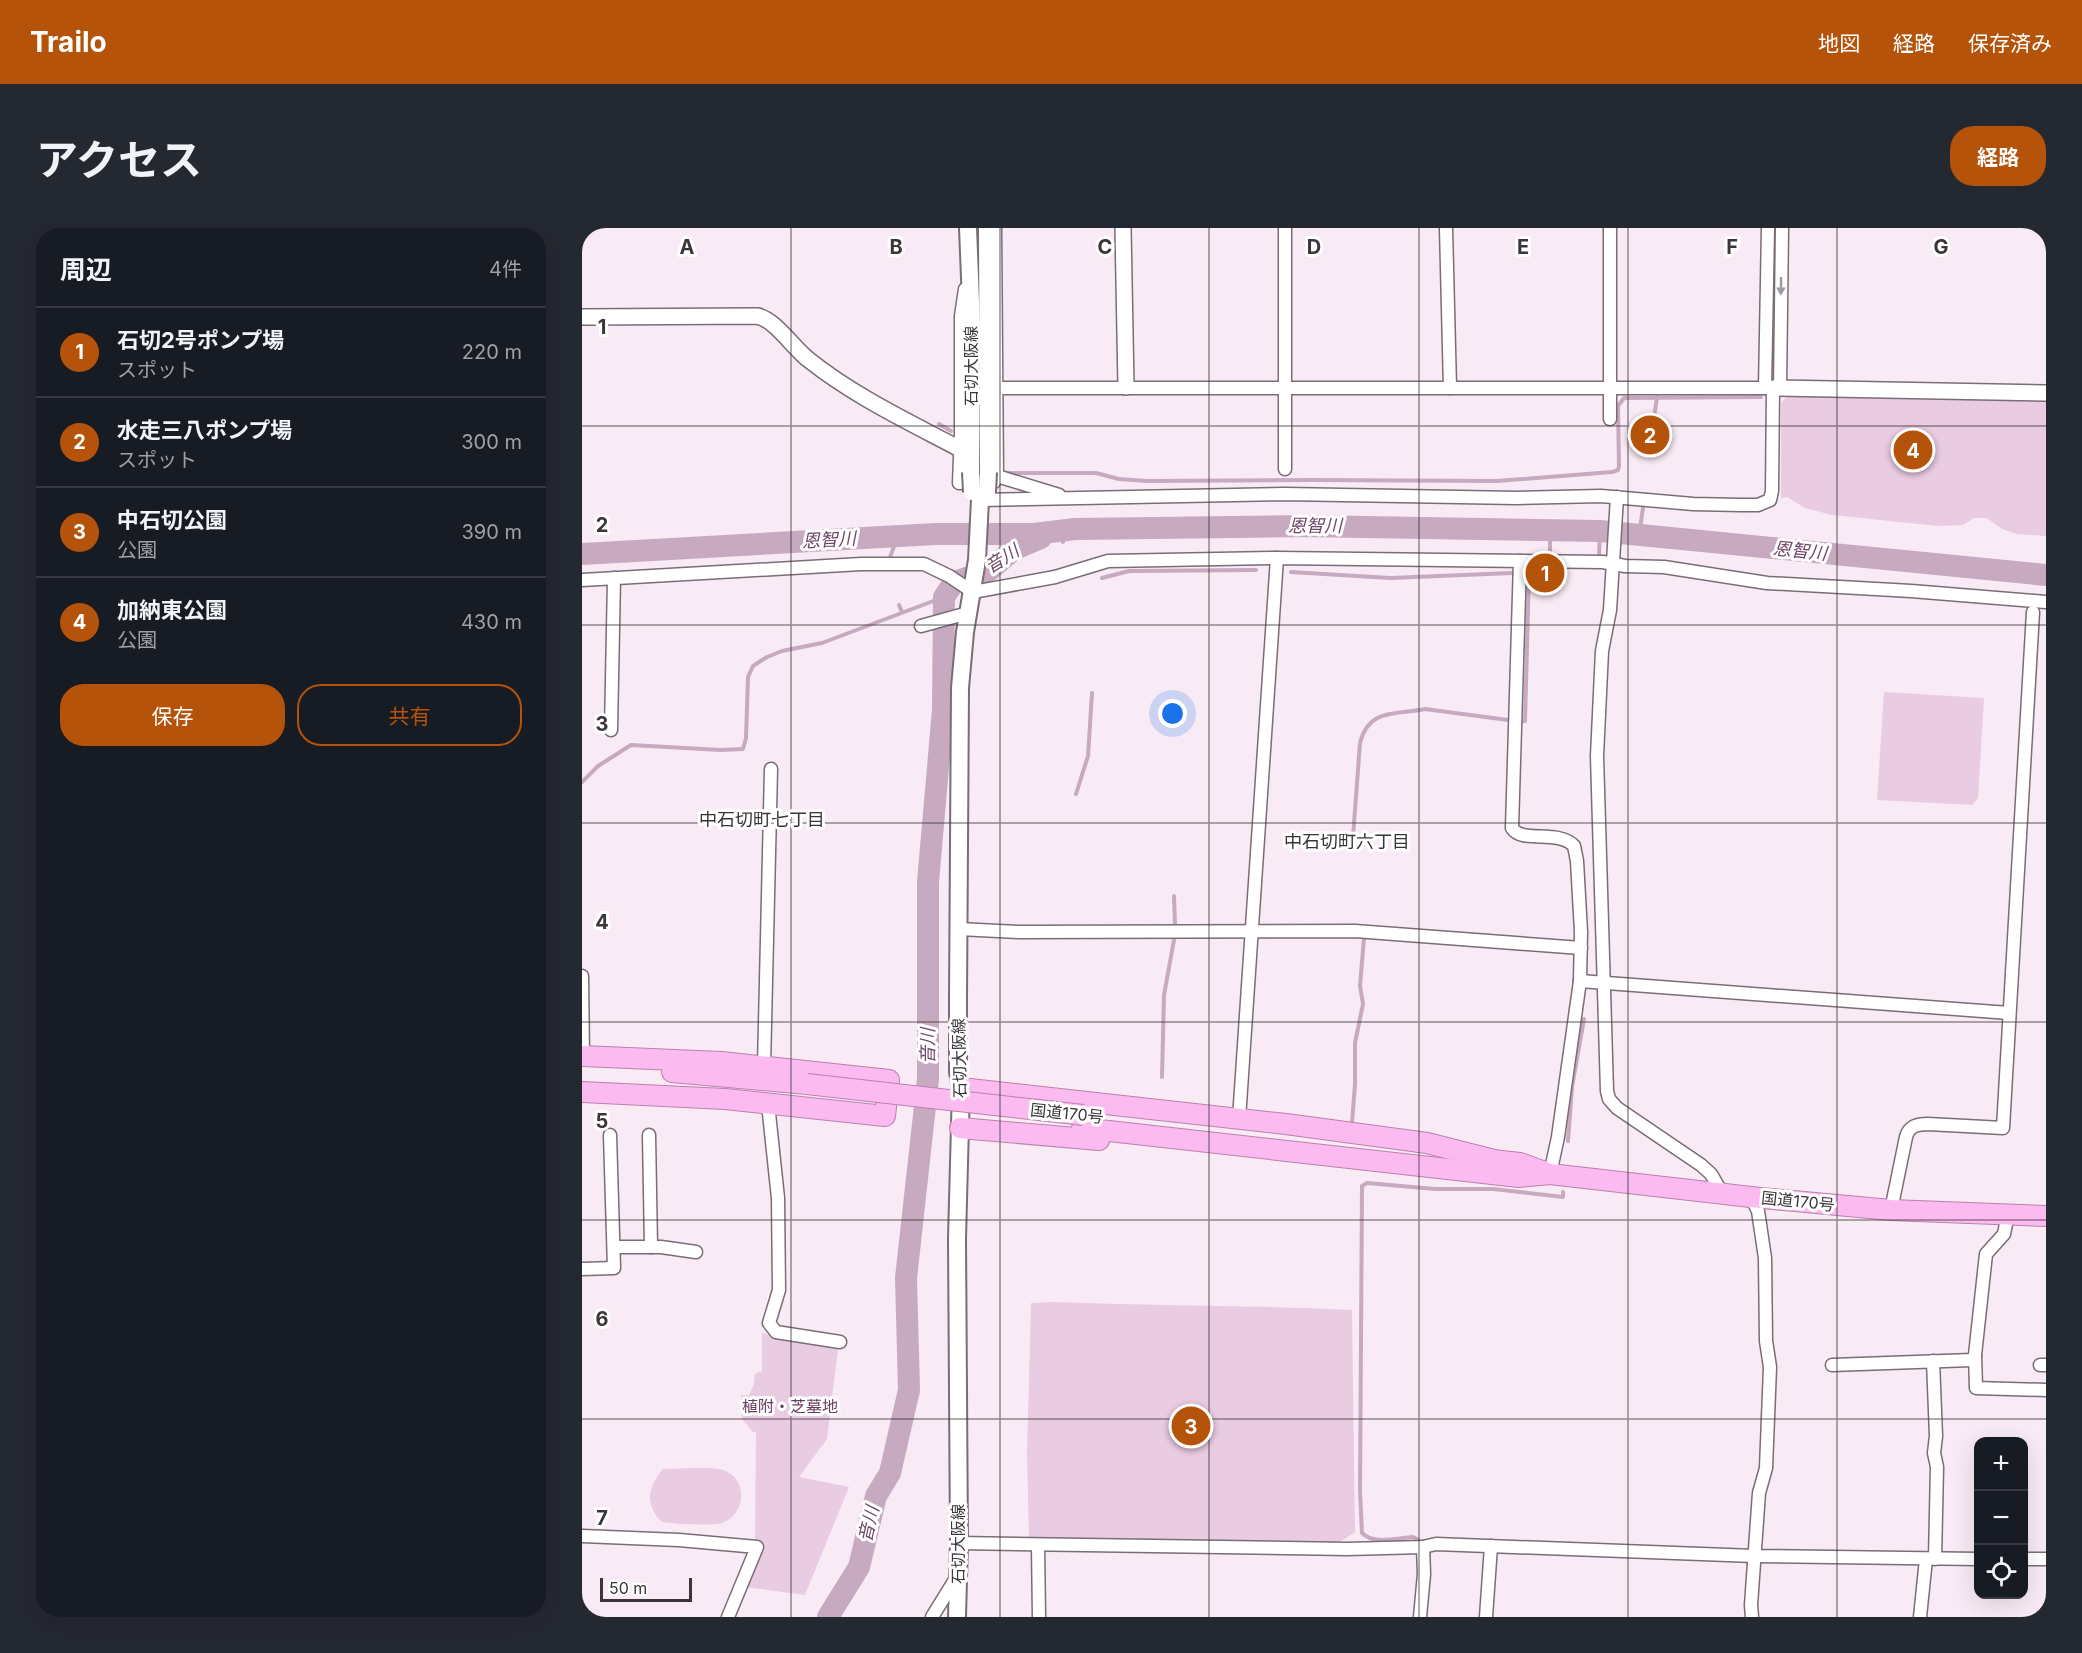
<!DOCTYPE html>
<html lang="ja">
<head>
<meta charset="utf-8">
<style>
	:root { --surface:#171b24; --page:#242831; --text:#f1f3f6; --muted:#9ea1a6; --line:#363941; --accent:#b45309 }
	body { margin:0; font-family:Inter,"Noto Sans JP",sans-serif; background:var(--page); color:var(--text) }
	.controls { position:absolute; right:18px; bottom:18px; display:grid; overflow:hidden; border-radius:12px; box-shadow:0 6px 24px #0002 }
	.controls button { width:54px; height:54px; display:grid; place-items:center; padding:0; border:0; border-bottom:2px solid var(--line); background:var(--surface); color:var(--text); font:30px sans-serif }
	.scale { position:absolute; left:18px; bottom:15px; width:92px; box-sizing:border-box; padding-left:6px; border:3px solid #3a3539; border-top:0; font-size:16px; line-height:21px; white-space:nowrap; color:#3a3539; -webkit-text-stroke:4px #fff; paint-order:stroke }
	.you { position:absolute; left:591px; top:486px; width:21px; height:21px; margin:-15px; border:4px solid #fff; border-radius:50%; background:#1a73e8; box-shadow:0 0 0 9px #1a73e833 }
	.badge { display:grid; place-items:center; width:39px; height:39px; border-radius:50%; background:var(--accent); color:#fff; font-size:20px; font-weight:700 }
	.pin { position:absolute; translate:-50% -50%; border:3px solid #fff; box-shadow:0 2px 6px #0006 }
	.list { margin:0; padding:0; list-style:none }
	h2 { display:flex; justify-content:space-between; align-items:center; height:78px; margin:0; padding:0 24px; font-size:26px }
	h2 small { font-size:20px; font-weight:400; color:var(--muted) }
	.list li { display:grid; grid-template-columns:39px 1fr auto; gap:18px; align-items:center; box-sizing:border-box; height:90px; padding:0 24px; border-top:2px solid var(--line) }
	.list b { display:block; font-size:22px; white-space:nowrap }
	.list p { margin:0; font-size:20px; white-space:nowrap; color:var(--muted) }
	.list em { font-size:20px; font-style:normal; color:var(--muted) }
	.actions { display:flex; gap:12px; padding:18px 24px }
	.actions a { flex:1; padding:14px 0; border:2px solid var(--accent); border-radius:24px; text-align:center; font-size:21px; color:var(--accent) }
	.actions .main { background:var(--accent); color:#fff }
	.icon { flex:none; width:33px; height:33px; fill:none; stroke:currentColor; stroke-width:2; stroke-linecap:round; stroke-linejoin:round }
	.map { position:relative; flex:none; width:1464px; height:1389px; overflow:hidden; border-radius:24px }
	header { display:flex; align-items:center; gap:36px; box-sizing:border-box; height:84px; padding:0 30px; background:var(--accent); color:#fff }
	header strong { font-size:28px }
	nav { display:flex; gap:33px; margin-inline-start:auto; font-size:21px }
	.intro { display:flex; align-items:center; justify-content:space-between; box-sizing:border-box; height:144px; padding:0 36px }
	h1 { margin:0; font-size:42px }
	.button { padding:15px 27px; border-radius:24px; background:var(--accent); color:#fff; font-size:21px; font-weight:700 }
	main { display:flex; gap:36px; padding:0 36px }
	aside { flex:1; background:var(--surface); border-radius:24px; box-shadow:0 6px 24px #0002 }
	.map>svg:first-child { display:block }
	.green { fill:#e9cbe2 }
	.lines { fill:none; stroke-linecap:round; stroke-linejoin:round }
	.stream { stroke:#c7a9c0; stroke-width:4 }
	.river { stroke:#c7a9c0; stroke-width:22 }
	.minor-casing { stroke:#796d76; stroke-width:15 }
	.tertiary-casing { stroke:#796d76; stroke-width:18 }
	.secondary-casing { stroke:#796d76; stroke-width:20 }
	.trunk-casing { stroke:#b881ad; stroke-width:22 }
	.minor { stroke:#fff; stroke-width:12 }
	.tertiary { stroke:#fff; stroke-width:15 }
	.secondary { stroke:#fff; stroke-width:16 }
	.trunk { stroke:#fcbbf0; stroke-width:20 }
	.secondary-bridge-casing { stroke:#796d76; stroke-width:20; stroke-linecap:butt }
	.trunk-bridge-casing { stroke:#b881ad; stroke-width:22; stroke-linecap:butt }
	.secondary-bridge { stroke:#fff; stroke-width:16 }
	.trunk-bridge { stroke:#fcbbf0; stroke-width:20 }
	.oneway { fill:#9c9a9c }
	.grid { fill:none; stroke:#3a3539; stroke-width:1.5; stroke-opacity:0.55 }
	.labels { text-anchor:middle; stroke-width:6; stroke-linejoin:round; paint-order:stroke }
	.street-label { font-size:16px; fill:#3a3539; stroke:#fff }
	.park-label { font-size:16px; fill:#673d5f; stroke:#fff }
	.water-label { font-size:18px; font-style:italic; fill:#704568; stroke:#fff }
	.neighbourhood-label { font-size:18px; fill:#3a3539; stroke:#fff }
	.grid-label { font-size:20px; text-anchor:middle; font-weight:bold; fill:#3a3539; stroke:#fff; stroke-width:6; stroke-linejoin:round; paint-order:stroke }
</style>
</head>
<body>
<header>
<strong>Trailo</strong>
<nav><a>地図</a><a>経路</a><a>保存済み</a></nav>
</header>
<div class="intro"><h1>アクセス</h1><a class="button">経路</a></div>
<main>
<aside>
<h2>周辺<small>4件</small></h2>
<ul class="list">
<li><span class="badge">1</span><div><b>石切2号ポンプ場</b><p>スポット</p></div><em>220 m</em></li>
<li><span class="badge">2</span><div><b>水走三八ポンプ場</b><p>スポット</p></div><em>300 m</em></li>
<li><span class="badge">3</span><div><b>中石切公園</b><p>公園</p></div><em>390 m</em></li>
<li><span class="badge">4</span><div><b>加納東公園</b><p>公園</p></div><em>430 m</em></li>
</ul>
<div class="actions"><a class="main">保存</a><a>共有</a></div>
</aside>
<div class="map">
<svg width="1464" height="1389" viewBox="0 0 1464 1389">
	<rect width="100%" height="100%" fill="#f9ebf5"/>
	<!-- green -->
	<g class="green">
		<polygon points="1205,168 1464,173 1464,308 1435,306 1420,301 1405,290 1392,290 1381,297 1356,298 1250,287 1223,280 1205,269 1199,270 1199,175"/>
		<polygon points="1302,464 1402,470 1396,570 1390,577 1295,572"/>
		<path d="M473,1074C572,1078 671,1077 770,1082L773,1304L758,1314H748L447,1312L445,1224L449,1075Z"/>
		<polygon points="180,1105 256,1121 245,1211 217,1249 267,1259 223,1367 164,1359 173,1313 174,1204 171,1204 160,1191 159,1167 167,1167 172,1156 173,1146 180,1143"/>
		<path d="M81,1241C93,1241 131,1238 141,1242C166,1250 165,1286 140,1295C131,1298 91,1296 80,1294C62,1276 66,1258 81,1241Z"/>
	</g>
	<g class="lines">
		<!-- stream -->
		<g class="stream">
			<polyline points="1190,150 1193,0"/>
			<polyline points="357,196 369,203"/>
			<polyline points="1068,219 1075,169"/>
			<polyline points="425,245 514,245 537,251 565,253 731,252 915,253 1030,244 1036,242 1037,238 1036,178 1042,170 1179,169"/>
			<polyline points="480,302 481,314"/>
			<polyline points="968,302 968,326"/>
			<polyline points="1057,308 1061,280"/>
			<polyline points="1017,328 1018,303"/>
			<polyline points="308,329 313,316 320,308"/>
			<polyline points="709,344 808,350 930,345"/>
			<polyline points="520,350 547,343 674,342"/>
			<polyline points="317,377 320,384"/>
			<polyline points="362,381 369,373"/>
			<polyline points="940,493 943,493 947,346 948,344 968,345 968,337"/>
			<polyline points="0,554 16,538 49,517 138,522 161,521 164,510 166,449 171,438 185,429 200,423 240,415 362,369"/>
			<polyline points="494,566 506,528 510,465"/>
			<path d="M771,609L778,515C787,479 816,487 843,481L926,492"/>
			<polyline points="592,668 593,697"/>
			<polyline points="580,849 582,767 592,712"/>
			<polyline points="770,895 773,856 773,815 781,776 778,758 782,710 778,708"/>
			<polyline points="986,913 990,859 1002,791"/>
			<path d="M837,1312L831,1309C815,1310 792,1317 780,1305L778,1263L780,958L785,955L853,961H911L981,969V964"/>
		</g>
		<!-- river -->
		<g class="river">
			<polyline points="0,326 353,306 452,306 493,301 724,298 1018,303 1464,347"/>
			<polyline points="246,1389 277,1339 294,1268 308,1245 327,1162 324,1050 346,851 346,654 361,482 362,369 371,356 376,353 408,342 431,322 459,310"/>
		</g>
		<!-- minor casing -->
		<g class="minor-casing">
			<g id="minor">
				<polyline points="703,0 703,241"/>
				<polyline points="864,0 868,160"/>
				<polyline points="383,61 379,88 379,204 377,255 412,254 415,248 413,0"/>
				<polyline points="1183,160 1186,0"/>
				<polyline points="1198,160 1200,0"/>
				<polyline points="1028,191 1028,0"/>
				<polyline points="415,248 477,267"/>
				<polyline points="1035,269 1028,382 1020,423 1015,528 1025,863 1027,871 1035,880 1119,937 1129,946 1140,965"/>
				<polyline points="398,272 703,266 935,270 1019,268 1111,276 1159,277 1176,277 1188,272 1190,263 1191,160 415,160"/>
				<path d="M938,333L930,600C940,616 976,601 992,618L995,633L999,704L998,753L976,909L968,946"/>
				<polyline points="0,352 279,336 342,336 367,348 391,364 473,349 526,333 695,330 1021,334 1043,338 1082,339 1185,355 1329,363 1464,374"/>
				<polyline points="339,398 386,385"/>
				<polyline points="29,502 32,350"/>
				<polyline points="377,701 437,704 773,703 999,720"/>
				<polyline points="0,748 1,828"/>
				<polyline points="998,753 1427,785"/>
				<polyline points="182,838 189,541"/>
				<polyline points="186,876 196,970 197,1062 187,1095 194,1104 258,1114"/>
				<polyline points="657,891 695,330"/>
				<polyline points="67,907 69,1019"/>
				<polyline points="1169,969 1176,983 1183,1030 1184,1113 1188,1139 1184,1240 1177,1265 1169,1377 1170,1389"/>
				<path d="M1309,982L1324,909C1327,898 1335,896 1346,896L1421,900L1451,384"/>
				<polyline points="32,1019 79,1019 114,1024"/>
				<polyline points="0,1041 32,1040 28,907"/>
				<polyline points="1393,1127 1394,1160 1464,1162"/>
				<polyline points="1351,1133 1354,1208 1352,1225 1355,1239 1353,1331"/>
				<polyline points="1250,1137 1390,1132 1393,1127 1404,1026 1422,1006 1426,986"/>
				<polyline points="1458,1137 1464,1137"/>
				<polyline points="0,1308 97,1312 175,1319 146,1389"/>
				<polyline points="377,1315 765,1321 841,1319 854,1316 1172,1328 1396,1331"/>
				<polyline points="456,1317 457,1389"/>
				<polyline points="1442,1331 1464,1331"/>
				<polyline points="350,1389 376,1347"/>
				<polyline points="838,1389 842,1346 841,1319"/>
				<polyline points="904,1389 909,1318"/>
				<polyline points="1338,1389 1344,1331"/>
			</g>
		</g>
		<!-- tertiary casing -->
		<g class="tertiary-casing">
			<g id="tertiary">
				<polyline points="541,0 544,159"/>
				<path d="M0,89L175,88C193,91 212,121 227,132C272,168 327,194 378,221"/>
				<polyline points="1191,160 1464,165"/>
			</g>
		</g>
		<!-- secondary casing -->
		<g class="secondary-casing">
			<g id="secondary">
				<polyline points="386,0 390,99 389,244"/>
				<polyline points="405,0 406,244"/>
				<polyline points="375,1389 377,1315 375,1010 379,860 376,844 376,771 378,460 383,404 395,332 398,272 405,264"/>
			</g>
		</g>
		<!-- trunk casing -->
		<g class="trunk-casing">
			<g id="trunk">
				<polyline points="0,828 139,834 307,852 303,888 143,871 0,864"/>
				<polyline points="90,844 225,856"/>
				<polyline points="379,860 704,896 845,915 912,932"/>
				<polyline points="378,900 517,912"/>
				<polyline points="500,900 937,949 968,946 1169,969 1309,982 1464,988"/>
				<polyline points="901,931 938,935 963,944"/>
			</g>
		</g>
		<!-- minor -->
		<use href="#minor" class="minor"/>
		<!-- tertiary -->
		<use href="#tertiary" class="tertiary"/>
		<!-- secondary -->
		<use href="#secondary" class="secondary"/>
		<!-- trunk -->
		<use href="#trunk" class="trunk"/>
		<!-- secondary-bridge casing -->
		<g class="secondary-bridge-casing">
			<g id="secondary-bridge">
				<polyline points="389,244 390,264"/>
				<polyline points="405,264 406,244"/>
			</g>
		</g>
		<!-- trunk-bridge casing -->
		<g class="trunk-bridge-casing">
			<polyline id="trunk-bridge" points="225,856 501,887"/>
		</g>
		<!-- secondary-bridge -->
		<use href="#secondary-bridge" class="secondary-bridge"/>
		<!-- trunk-bridge -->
		<use href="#trunk-bridge" class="trunk-bridge"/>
	</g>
	<!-- one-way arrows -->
	<defs><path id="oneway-solid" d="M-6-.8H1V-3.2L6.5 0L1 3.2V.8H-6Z" transform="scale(1.5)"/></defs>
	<use class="oneway" href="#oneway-solid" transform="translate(1199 58) rotate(91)"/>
	<!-- grid -->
	<path class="grid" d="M209,0V1389M418,0V1389M627,0V1389M837,0V1389M1046,0V1389M1255,0V1389M0,198H1464M0,397H1464M0,595H1464M0,794H1464M0,992H1464M0,1191H1464"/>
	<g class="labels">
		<!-- street labels -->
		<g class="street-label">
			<text transform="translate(389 138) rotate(-90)" y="6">石切大阪線</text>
			<text transform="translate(377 830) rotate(-91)" y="6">石切大阪線</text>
			<text transform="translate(485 885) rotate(6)" y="6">国道170号</text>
			<text transform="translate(1216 973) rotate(6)" y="6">国道170号</text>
			<text transform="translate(376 1316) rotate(-90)" y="6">石切大阪線</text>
		</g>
		<!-- park labels -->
		<g class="park-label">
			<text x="208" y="1184">植附・芝墓地</text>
		</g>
		<!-- water labels -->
		<g class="water-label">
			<text x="733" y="304">恩智川</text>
			<text transform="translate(247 312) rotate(-3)" y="6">恩智川</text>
			<text transform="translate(1218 323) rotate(6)" y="6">恩智川</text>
			<text transform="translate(420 331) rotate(-32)" y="6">音川</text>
			<text transform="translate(346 818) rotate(-90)" y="6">音川</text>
			<text transform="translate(287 1296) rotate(-77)" y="6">音川</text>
		</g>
		<!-- neighbourhood labels -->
		<g class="neighbourhood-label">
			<text x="180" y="598">中石切町七丁目</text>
			<text x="765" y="620">中石切町六丁目</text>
		</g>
	</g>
	<g class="grid-label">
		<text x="105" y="26">A</text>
		<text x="314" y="26">B</text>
		<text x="523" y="26">C</text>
		<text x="732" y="26">D</text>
		<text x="941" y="26">E</text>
		<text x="1150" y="26">F</text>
		<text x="1359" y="26">G</text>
		<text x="20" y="106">1</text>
		<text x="20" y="304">2</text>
		<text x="20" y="503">3</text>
		<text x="20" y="701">4</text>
		<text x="20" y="900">5</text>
		<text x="20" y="1098">6</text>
		<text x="20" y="1297">7</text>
	</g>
</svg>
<div class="controls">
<button>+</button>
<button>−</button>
<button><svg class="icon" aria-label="locate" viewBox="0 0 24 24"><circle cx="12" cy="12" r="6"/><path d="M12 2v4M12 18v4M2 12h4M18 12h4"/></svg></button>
</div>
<div class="scale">50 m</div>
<div class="you"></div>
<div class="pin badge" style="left:963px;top:345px">1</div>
<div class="pin badge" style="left:1068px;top:207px">2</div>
<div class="pin badge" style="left:609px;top:1198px">3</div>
<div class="pin badge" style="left:1331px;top:222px">4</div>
</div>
</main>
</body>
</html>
